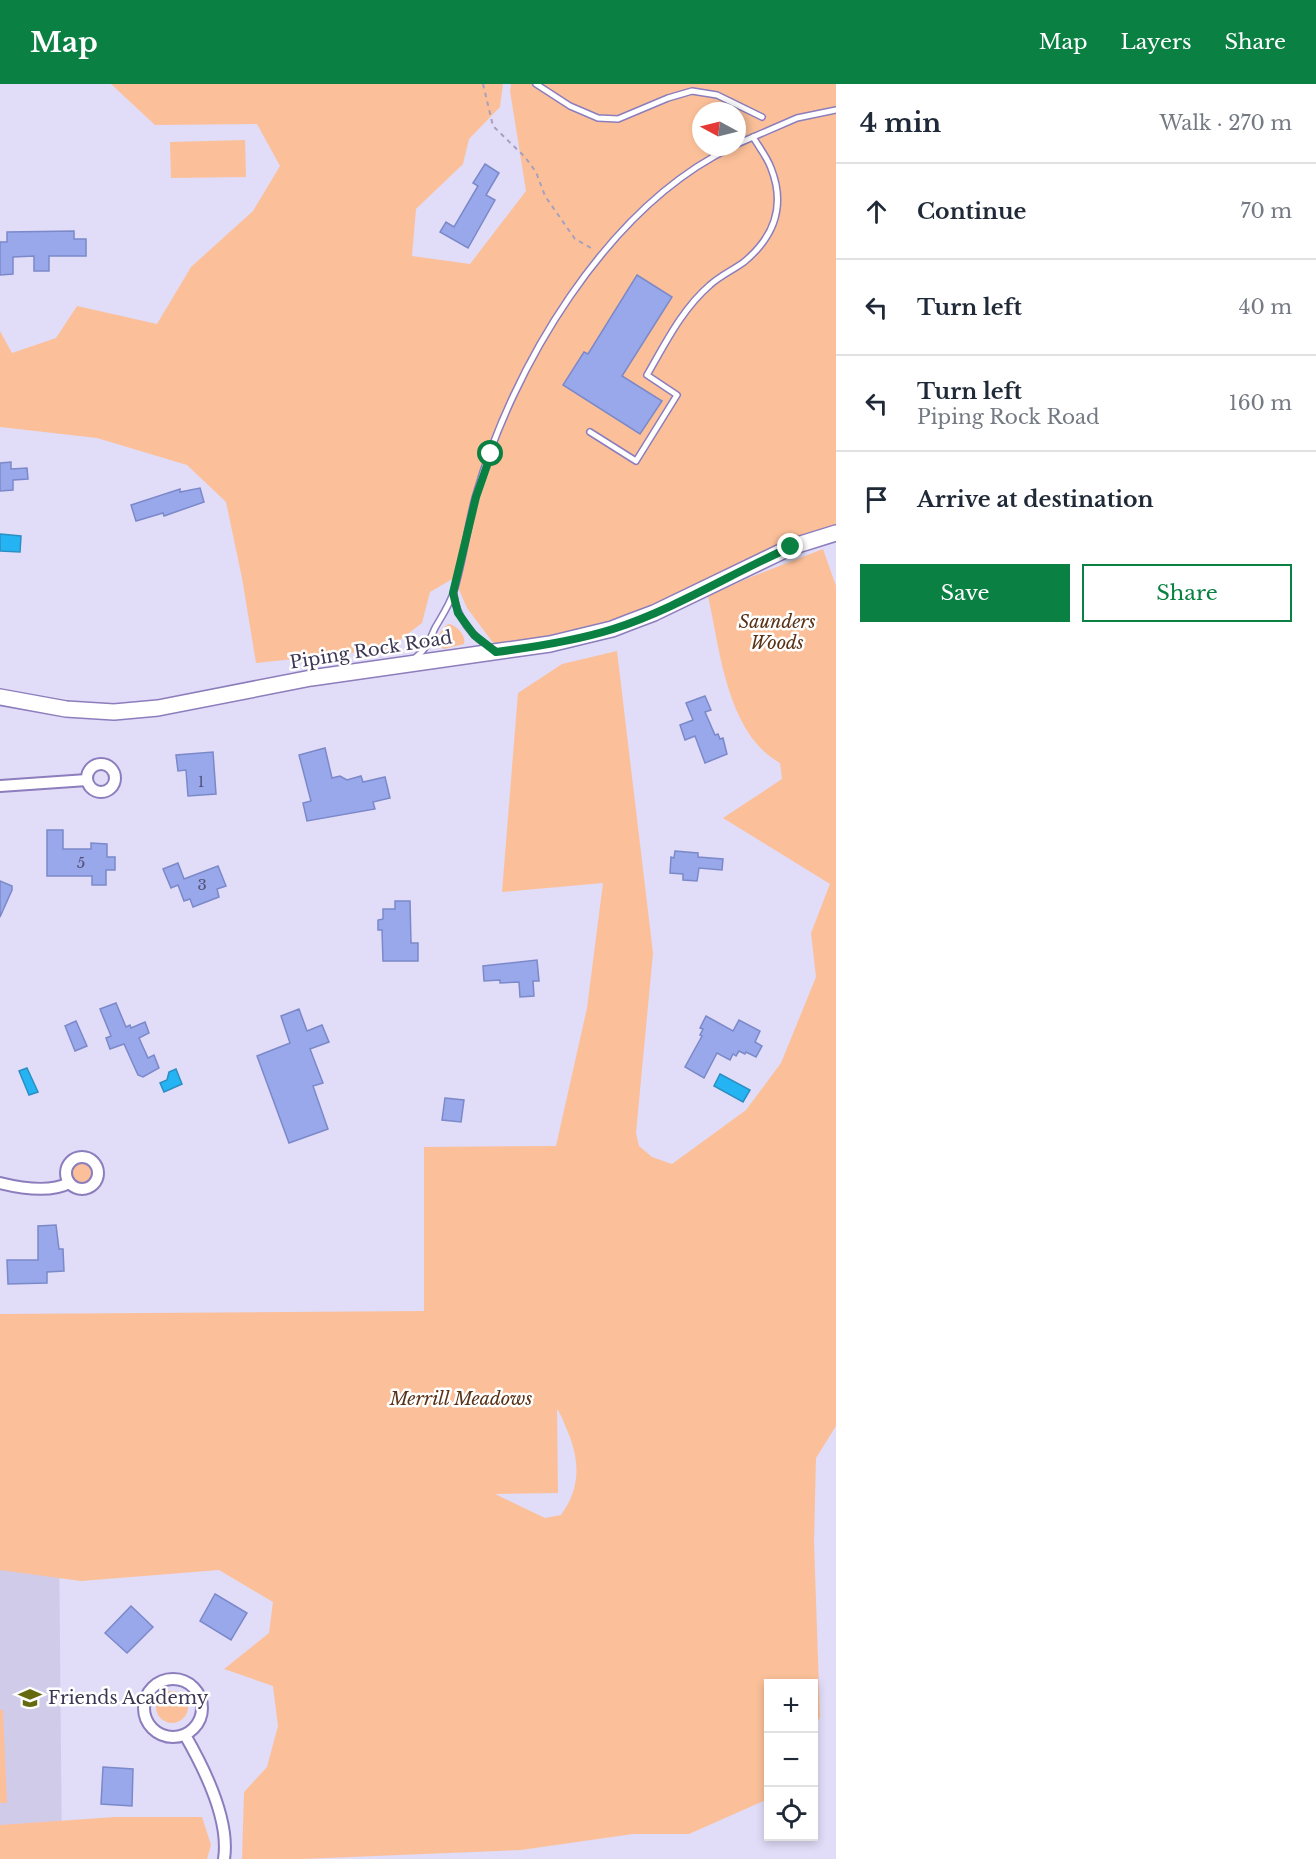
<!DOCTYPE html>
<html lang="en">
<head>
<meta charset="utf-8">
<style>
	:root { --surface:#fff; --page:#f2f2f3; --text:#1f2937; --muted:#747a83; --line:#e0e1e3; --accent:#0b8043 }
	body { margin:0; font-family:"Libre Baskerville",serif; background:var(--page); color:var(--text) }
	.controls { position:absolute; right:18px; bottom:18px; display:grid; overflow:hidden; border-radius:0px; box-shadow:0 3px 9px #0003 }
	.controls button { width:54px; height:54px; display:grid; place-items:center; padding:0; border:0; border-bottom:2px solid var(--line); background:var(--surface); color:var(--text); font:30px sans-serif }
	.compass { position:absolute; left:692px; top:18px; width:54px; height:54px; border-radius:50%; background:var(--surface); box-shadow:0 3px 9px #0003; rotate:277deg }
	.stop { position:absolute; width:18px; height:18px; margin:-14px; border:4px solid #0b8043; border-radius:50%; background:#fff }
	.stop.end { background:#0b8043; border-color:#fff; box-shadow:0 2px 6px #0008 }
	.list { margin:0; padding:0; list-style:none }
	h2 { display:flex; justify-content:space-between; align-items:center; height:78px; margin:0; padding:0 24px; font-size:26px }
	h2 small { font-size:20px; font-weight:400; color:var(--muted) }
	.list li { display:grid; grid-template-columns:39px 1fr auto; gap:18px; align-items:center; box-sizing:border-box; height:96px; padding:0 24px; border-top:2px solid var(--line) }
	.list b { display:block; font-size:22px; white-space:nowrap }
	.list p { margin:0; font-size:20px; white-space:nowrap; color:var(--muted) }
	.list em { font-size:20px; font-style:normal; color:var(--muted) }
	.actions { display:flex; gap:12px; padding:18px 24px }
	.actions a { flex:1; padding:14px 0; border:2px solid var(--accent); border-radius:0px; text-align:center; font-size:21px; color:var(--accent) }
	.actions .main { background:var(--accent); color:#fff }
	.icon { flex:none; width:33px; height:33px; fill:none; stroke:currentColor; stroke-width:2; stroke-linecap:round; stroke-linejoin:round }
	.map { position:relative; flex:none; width:836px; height:1775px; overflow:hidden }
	header { display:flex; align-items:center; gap:36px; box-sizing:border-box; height:84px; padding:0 30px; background:var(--accent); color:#fff }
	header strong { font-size:28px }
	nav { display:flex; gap:33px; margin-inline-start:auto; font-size:21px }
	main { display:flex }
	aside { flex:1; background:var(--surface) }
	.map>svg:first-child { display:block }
	.built { fill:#d1cbea }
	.green { fill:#fbc099; fill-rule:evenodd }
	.water { fill:#25b4f3; stroke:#2c8ec3; stroke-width:1.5 }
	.building { fill:#99a8ea; stroke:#7b89c9; stroke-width:1.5 }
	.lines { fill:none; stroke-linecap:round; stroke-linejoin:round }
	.lane-casing { stroke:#8c7dbd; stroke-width:8 }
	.street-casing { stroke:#8c7dbd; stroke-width:14 }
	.secondary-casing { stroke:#8c7dbd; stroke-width:18 }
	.path { stroke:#a6a0bc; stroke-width:2; stroke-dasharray:4.5 4.5; stroke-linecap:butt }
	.lane { stroke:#fff; stroke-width:5 }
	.street { stroke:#fff; stroke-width:10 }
	.secondary { stroke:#fff; stroke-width:15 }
	.route { stroke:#0b8043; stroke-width:8 }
	.labels { text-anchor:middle; stroke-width:5; stroke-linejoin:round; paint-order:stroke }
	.number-label { font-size:15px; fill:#535278 }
	.park-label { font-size:18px; font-style:italic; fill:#5a3216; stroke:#fff }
	.street-label { font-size:18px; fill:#3c3652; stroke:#fff }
	.poi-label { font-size:18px; fill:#3c3652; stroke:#fff; text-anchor:start }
</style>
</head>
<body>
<header>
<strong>Map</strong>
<nav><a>Map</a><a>Layers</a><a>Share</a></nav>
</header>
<main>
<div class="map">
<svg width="836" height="1775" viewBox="0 0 836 1775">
	<rect width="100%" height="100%" fill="#e1dcf8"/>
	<!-- built -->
	<polygon class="built" points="0,1451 59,1454 62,1775 0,1775"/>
	<!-- green -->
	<g class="green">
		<path d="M111,0H503L500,23L469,55L463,80L416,125L412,172L470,180L526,107L510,7L511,0H836V449L615,541L497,564L467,524L454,494L430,508L422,539L388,565L256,579L242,494L226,418L187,381L97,354L0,343V247L12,269L56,254L77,222L157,240L191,183L253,127L280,82L257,40L155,41ZM701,27H737V63H701Z"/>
		<polygon points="245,56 246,93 171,94 170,58"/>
		<path d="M823,465L836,502V1342L816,1374L814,1458L820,1633L814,1645V1600H768V1715L689,1750H633L521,1766L302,1775H242L244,1708L267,1683L278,1642L273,1602L224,1585L269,1549L273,1518L219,1486L81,1497L0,1486V1230L424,1227V1063L556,1062L587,924L603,799L502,808L518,609L562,580L617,567L653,869L636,1049L639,1062L652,1073L672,1080L746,1026L781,979L816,893L811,849L830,800L723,734L782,695L780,679C727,650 720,566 708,512L746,495ZM557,1325C561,1330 564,1339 567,1346C580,1376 581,1404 561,1431L545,1434L495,1410L558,1409Z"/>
		<path d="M449,540C457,542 466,551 464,560L443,565C435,557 439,545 449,540Z"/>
		<circle cx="82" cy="1089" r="11"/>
		<circle cx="172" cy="1623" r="16"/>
		<polygon points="0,1626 3,1626 7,1719 0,1719"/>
		<polygon points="115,1733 202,1733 211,1761 207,1775 0,1775 0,1741"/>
	</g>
	<!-- water -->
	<g class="water">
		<polygon points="0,450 21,452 20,468 0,467"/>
		<polygon points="27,984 38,1008 29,1011 19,987"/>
		<polygon points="176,985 182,1000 164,1008 160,999 167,996 169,988"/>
		<polygon points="720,990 750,1006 743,1018 714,1002"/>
	</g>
	<!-- building -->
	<g class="building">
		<polygon points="485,80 499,89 486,111 495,116 468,164 440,148 446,138 454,143 478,102 473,99"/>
		<polygon points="74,147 74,155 86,155 86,172 49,172 49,187 34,187 34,172 13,173 13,190 0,191 0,158 7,158 7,148"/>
		<polygon points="637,191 672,213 622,292 662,317 640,350 563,301 584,268 588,270"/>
		<polygon points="11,378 11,385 27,384 28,395 13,396 13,406 0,407 0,379"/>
		<polygon points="200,404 204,418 164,432 163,429 136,437 131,421 180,405 180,408"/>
		<polygon points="705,612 711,626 705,628 715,651 718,650 720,655 723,654 727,670 705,679 695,652 685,656 680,641 693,636 686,619"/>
		<polygon points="325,664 332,694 340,692 347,696 361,692 363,698 385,693 390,714 373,718 375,725 307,737 303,719 311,717 299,671"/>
		<polygon points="213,668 216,710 188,712 186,686 178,687 176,671"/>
		<polygon points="47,746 63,746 63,765 91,765 91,759 107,760 107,773 115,773 115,786 106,786 106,801 92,801 92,792 47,792"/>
		<polygon points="675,767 698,769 698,773 723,775 722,786 699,784 697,797 683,796 683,790 670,789 671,773 674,774"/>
		<polygon points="178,779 184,795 218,782 226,802 217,805 219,813 193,823 190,815 184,817 178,801 171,804 163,785"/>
		<polygon points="0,797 12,802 12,806 0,833"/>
		<polygon points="395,817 410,817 411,859 418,859 418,877 383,877 382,846 378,846 378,836 383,835 383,825 395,825"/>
		<polygon points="537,876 539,897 533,897 534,912 520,913 519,898 500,899 500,896 484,897 483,882"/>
		<polygon points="116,919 126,943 130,941 131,944 145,938 149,949 139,954 148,974 154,971 159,984 143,993 138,991 124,960 110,965 106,954 111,952 100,925"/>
		<polygon points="299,925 307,947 322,941 329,958 310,965 323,999 313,1002 328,1045 289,1059 257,972 290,959 281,932"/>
		<polygon points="706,932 733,947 739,936 760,947 755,958 762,962 756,973 746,968 745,970 739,967 736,972 733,970 730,976 717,969 704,994 685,983 702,952 700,951 703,945 700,944"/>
		<polygon points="76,937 87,962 75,967 65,942"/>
		<polygon points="445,1014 464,1016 461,1038 442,1036"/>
		<polygon points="56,1141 59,1165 63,1165 64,1187 47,1188 47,1199 8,1200 7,1176 38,1176 38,1142"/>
		<polygon points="215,1510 247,1529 231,1556 200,1537"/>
		<polygon points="131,1522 153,1543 127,1569 105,1549"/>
		<polygon points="103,1683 133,1685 132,1722 101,1720"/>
	</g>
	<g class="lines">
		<!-- lane casing -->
		<g class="lane-casing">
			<g id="lane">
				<polyline points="536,0 570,22 598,34 618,35 668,14 692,7 717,11 762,33"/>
				<polyline points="737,60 797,34 836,26"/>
				<path d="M590,348L636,377L677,311L647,291C665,260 682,225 710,201C720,192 733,186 744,178C774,153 786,122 771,84C767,73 759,63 753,53"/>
				<path d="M454,511C456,533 473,553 492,565"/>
				<path d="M415,574C426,566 430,555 435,544C442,532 450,520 454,507C463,477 467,445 475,414C512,283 606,124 732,63"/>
			</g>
		</g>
		<!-- street casing -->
		<g class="street-casing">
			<g id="street">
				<circle cx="101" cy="694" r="14"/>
				<polyline points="0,702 87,696"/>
				<circle cx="82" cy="1089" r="16"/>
				<path d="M0,1099C20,1104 50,1109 69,1099"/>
				<circle cx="173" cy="1624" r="29"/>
				<path d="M185,1651C204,1684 230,1737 224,1775"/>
			</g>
		</g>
		<!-- secondary casing -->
		<g class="secondary-casing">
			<polyline id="secondary" points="0,613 66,625 114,628 158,624 311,594 550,560 612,545 630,538 654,529 791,463 836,449"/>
		</g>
		<!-- path -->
		<polyline class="path" points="483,0 493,42 525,73 536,88 545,112 575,155 593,165"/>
		<!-- lane -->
		<use href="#lane" class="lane"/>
		<!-- street -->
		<use href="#street" class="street"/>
		<!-- secondary -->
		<use href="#secondary" class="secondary"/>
	</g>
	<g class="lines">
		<!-- route -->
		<path class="route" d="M491,370L476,413L453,509L458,529L474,551L496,568C535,563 575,557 613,545C675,525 732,489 791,463"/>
	</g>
	<!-- icons -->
	<defs>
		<g id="school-bare" transform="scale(1.8)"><path d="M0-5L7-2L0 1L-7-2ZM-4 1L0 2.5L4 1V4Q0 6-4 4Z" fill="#646a0d" stroke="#fff" stroke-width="2.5" paint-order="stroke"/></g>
	</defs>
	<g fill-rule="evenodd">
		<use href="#school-bare" x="30" y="1614"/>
	</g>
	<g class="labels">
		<!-- number labels -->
		<g class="number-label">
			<text x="201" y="703">1</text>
			<text x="81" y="784">5</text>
			<text x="202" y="806">3</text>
		</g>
		<!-- park labels -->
		<g class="park-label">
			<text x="777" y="544">Saunders<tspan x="777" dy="21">Woods</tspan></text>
			<text x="461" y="1321">Merrill Meadows</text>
		</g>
		<!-- street labels -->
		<g class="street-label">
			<text transform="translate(371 566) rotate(-9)" y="6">Piping Rock Road</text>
		</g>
		<!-- poi labels -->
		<g class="poi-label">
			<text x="48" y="1620">Friends Academy</text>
		</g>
	</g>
</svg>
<div class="controls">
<button>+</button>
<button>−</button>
<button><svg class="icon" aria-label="locate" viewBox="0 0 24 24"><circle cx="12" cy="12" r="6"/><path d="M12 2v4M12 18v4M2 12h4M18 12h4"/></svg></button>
</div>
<svg class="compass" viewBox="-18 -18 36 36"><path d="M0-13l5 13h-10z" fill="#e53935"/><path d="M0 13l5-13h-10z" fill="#747a83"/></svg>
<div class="stop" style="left:491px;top:370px"></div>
<div class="stop end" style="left:791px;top:463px"></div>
</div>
<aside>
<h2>4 min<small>Walk · 270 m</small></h2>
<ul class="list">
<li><svg class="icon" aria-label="ahead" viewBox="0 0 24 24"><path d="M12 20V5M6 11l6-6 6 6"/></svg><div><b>Continue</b></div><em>70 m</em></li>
<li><svg class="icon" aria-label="left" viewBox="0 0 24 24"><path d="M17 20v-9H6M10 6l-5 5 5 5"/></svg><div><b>Turn left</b></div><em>40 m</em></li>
<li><svg class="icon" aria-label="left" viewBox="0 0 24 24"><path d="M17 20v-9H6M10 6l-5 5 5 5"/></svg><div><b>Turn left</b><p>Piping Rock Road</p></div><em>160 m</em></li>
<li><svg class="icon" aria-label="arrive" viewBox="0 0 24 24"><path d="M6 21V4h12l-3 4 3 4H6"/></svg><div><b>Arrive at destination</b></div></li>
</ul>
<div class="actions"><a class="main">Save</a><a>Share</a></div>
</aside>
</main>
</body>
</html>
